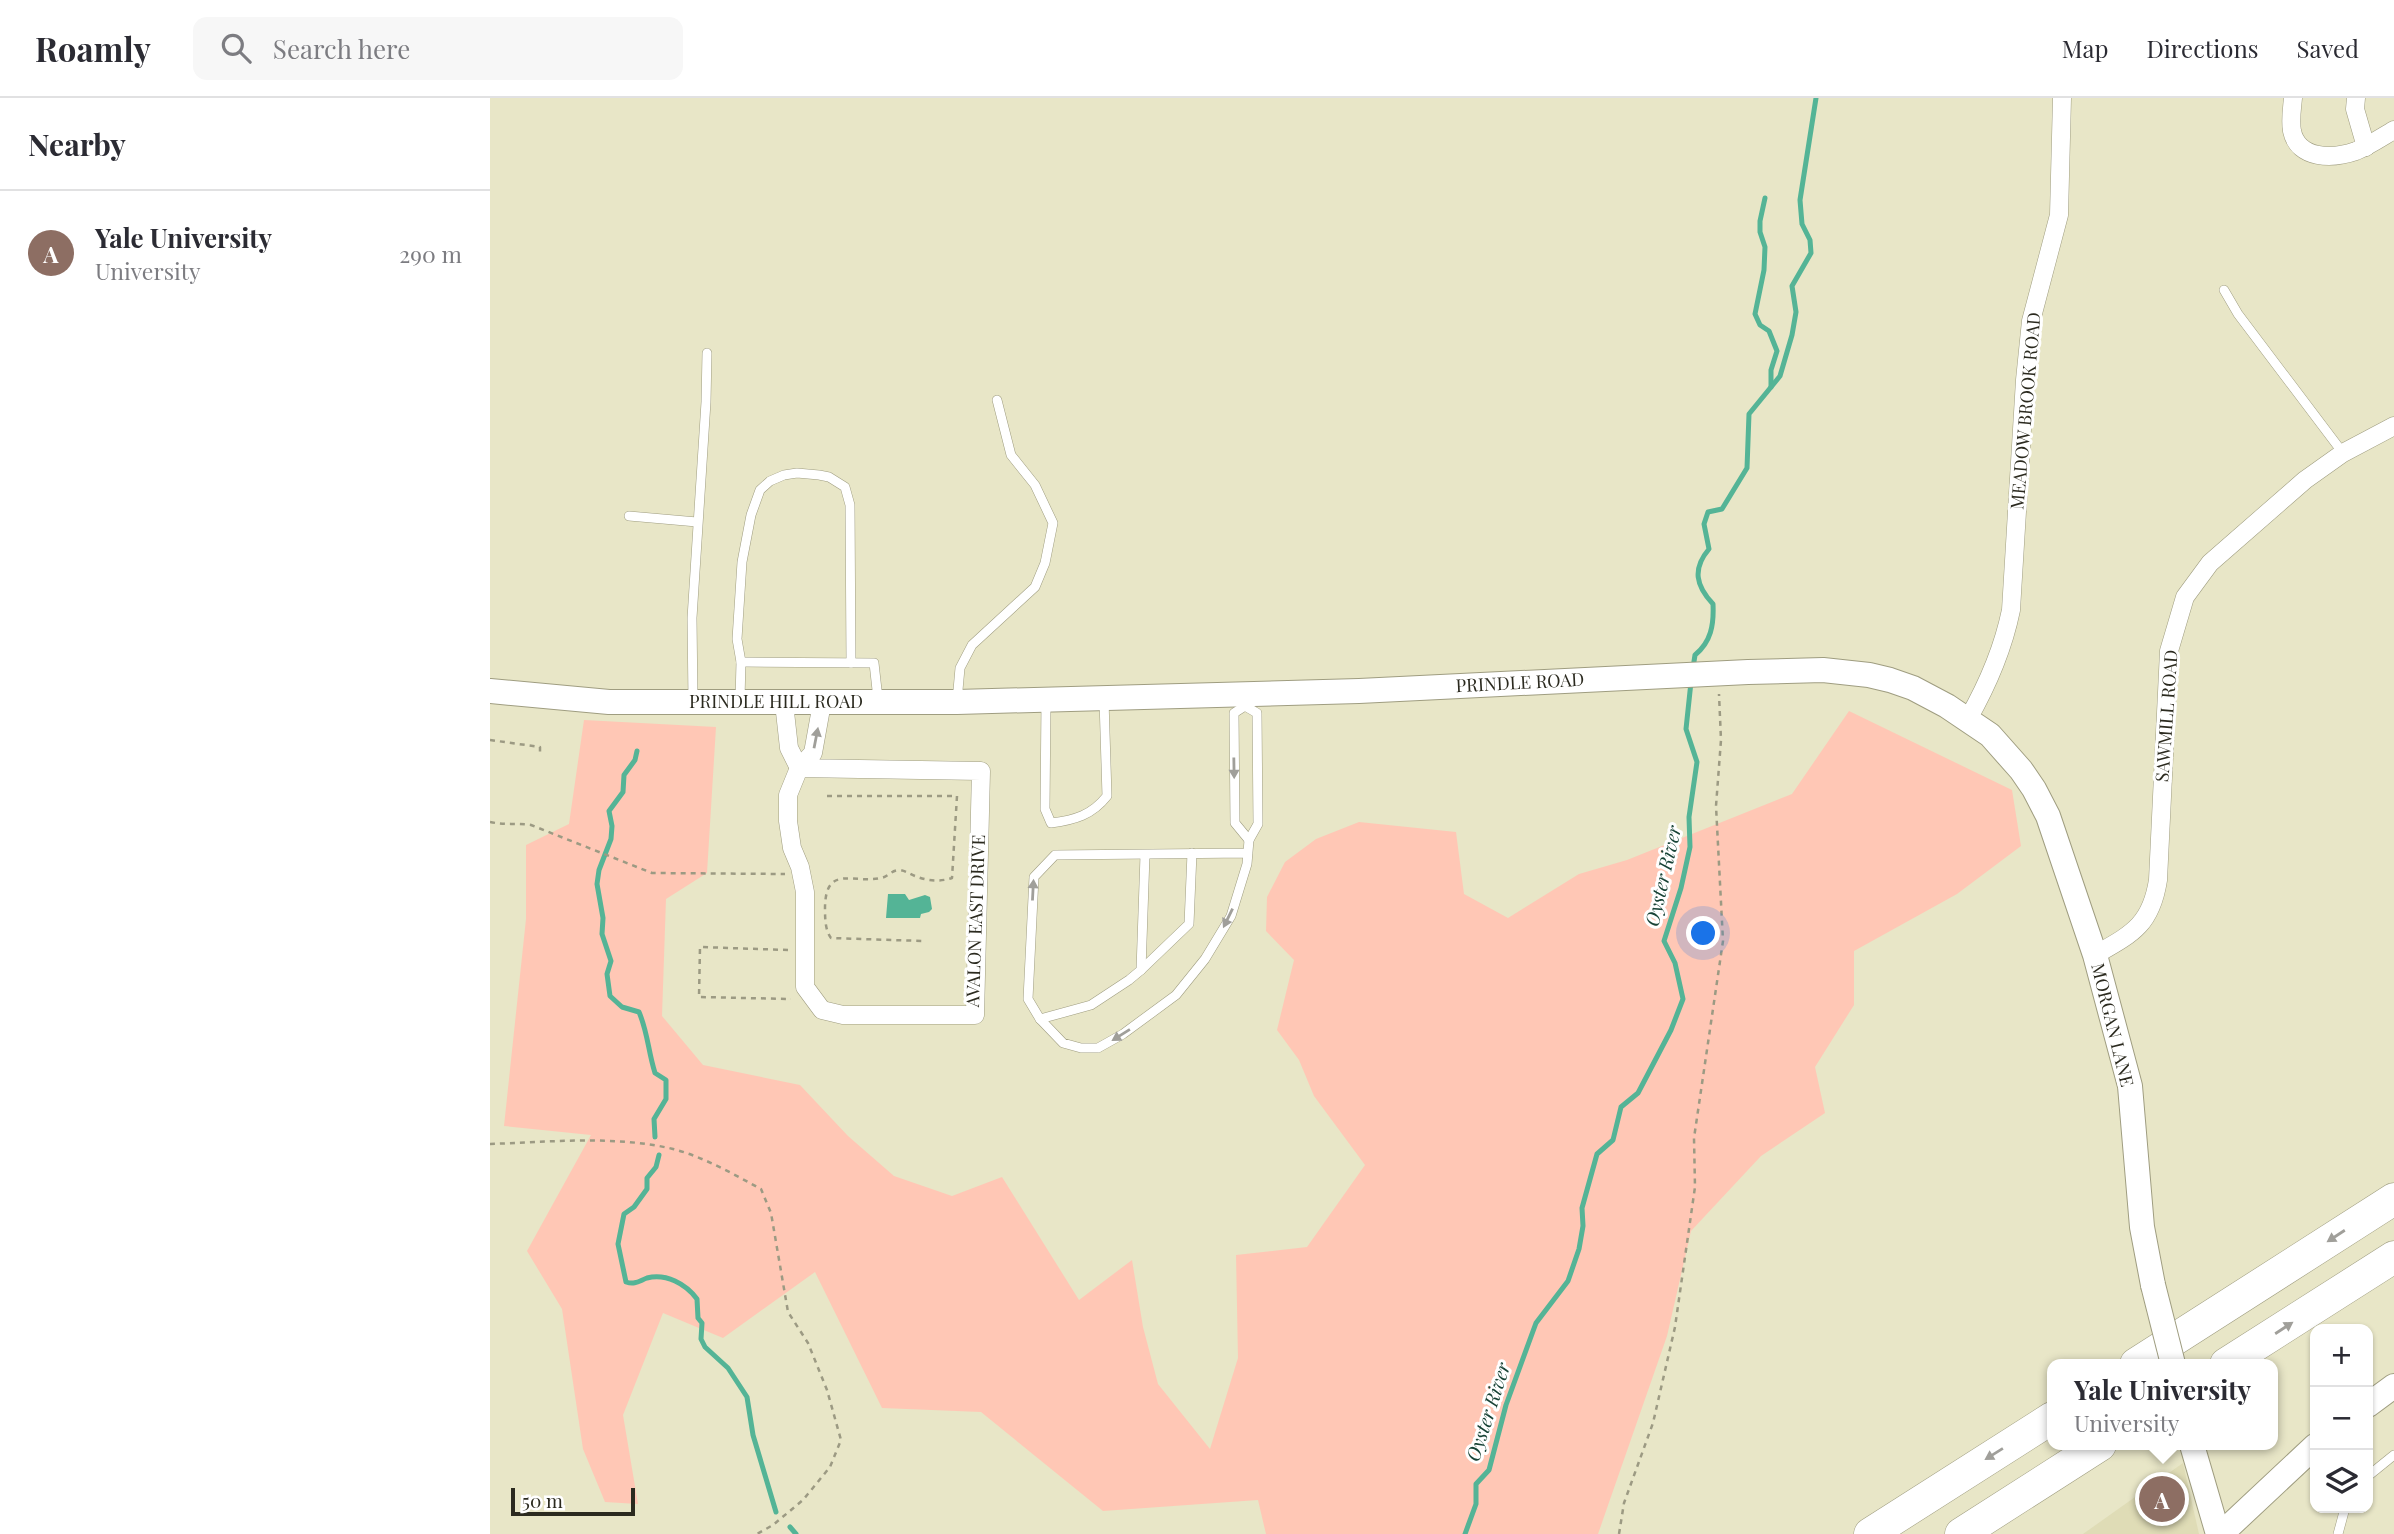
<!DOCTYPE html>
<html lang="en">
<head>
<meta charset="utf-8">
<style>
	:root { --surface:#fff; --page:#f7f7f7; --text:#2b2b33; --muted:#7c7c81; --line:#e1e1e2; --accent:#db2777 }
	body { margin:0; font-family:"Playfair Display",serif; background:var(--page); color:var(--text) }
	.controls { position:absolute; right:21px; bottom:21px; display:grid; overflow:hidden; border-radius:14px; box-shadow:0 2px 5px #0004 }
	.controls button { width:63px; height:63px; display:grid; place-items:center; padding:0; border:0; border-bottom:2px solid var(--line); background:var(--surface); color:var(--text); font:35px sans-serif }
	.scale { position:absolute; left:21px; bottom:18px; width:124px; box-sizing:border-box; padding-left:7px; border:4px solid #2b2a1f; border-top:0; font-size:19px; line-height:24px; white-space:nowrap; color:#2b2a1f; -webkit-text-stroke:5px #fff; paint-order:stroke }
	.you { position:absolute; left:1214px; top:836px; width:24px; height:24px; margin:-18px; border:5px solid #fff; border-radius:50%; background:#1a73e8; box-shadow:0 0 0 10px #1a73e833 }
	.badge { display:grid; place-items:center; width:46px; height:46px; border-radius:50%; background:var(--accent); color:#fff; font-size:23px; font-weight:700 }
	.pin { position:absolute; translate:-50% -50%; border:4px solid #fff; box-shadow:0 2px 7px #0006 }
	.popup { position:absolute; left:1557px; top:1261px; width:231px; height:91px; box-sizing:border-box; display:grid; place-content:center; border-radius:14px; background:var(--surface); filter:drop-shadow(0 2px 5px #0005); font-size:23px; white-space:nowrap; color:var(--muted) }
	.popup b { font-size:26px; color:var(--text) }
	.popup::after { content:''; position:absolute; left:50%; top:100%; margin-left:-14px; border:14px solid transparent; border-top-color:var(--surface) }
	.list { margin:0; padding:0; list-style:none }
	h2 { display:flex; justify-content:space-between; align-items:center; height:91px; margin:0; padding:0 28px; font-size:30px }
	h2 small { font-size:23px; font-weight:400; color:var(--muted) }
	.list li { display:grid; grid-template-columns:46px 1fr auto; gap:21px; align-items:center; box-sizing:border-box; height:126px; padding:0 28px; border-top:2px solid var(--line) }
	.list b { display:block; font-size:26px; white-space:nowrap }
	.list p { margin:0; font-size:23px; white-space:nowrap; color:var(--muted) }
	.list em { font-size:23px; font-style:normal; color:var(--muted) }
	.icon { flex:none; width:38px; height:38px; fill:none; stroke:currentColor; stroke-width:2; stroke-linecap:round; stroke-linejoin:round }
	.map { position:relative; flex:none; width:1904px; height:1436px; overflow:hidden }
	header { display:flex; align-items:center; gap:42px; box-sizing:border-box; height:98px; padding:0 35px; background:var(--surface); border-bottom:2px solid var(--line) }
	header strong { font-size:33px }
	nav { display:flex; gap:38px; margin-inline-start:auto; font-size:24px }
	.search { width:490px; height:63px; background:var(--page); display:flex; align-items:center; gap:18px; box-sizing:border-box; padding:0 24px; border-radius:14px; color:var(--muted); font-size:26px }
	main { display:flex }
	aside { flex:1; background:var(--surface) }
	.map>svg:first-child { display:block }
	.built { fill:#dfdcb6 }
	.green { fill:#ffc7b5 }
	.water { fill:#54b496 }
	.lines { fill:none; stroke-linecap:round; stroke-linejoin:round }
	.stream { stroke:#54b496; stroke-width:5 }
	.lane-casing { stroke:#9f9d80; stroke-width:10 }
	.street-casing { stroke:#9f9d80; stroke-width:19 }
	.secondary-casing { stroke:#9f9d80; stroke-width:26 }
	.highway-casing { stroke:#9f9d80; stroke-width:33 }
	.path { stroke:#9c9a83; stroke-width:2.5; stroke-dasharray:5 5; stroke-linecap:butt }
	.lane { stroke:#fff; stroke-width:9 }
	.street { stroke:#fff; stroke-width:18 }
	.secondary { stroke:#fff; stroke-width:24 }
	.highway { stroke:#fff; stroke-width:32 }
	.secondary-bridge-casing { stroke:#9f9d80; stroke-width:26; stroke-linecap:butt }
	.secondary-bridge { stroke:#fff; stroke-width:24 }
	.oneway { fill:#a09f9a }
	.labels { text-anchor:middle; stroke-width:6; stroke-linejoin:round; paint-order:stroke }
	.street-label { font-size:18px; fill:#2b2a1f; stroke:#fff }
	.water-label { font-size:19px; font-style:italic; fill:#184336; stroke:#fff }
</style>
</head>
<body>
<header>
<strong>Roamly</strong>
<div class="search"><svg class="icon" aria-label="search" viewBox="0 0 24 24"><circle cx="10" cy="10" r="6"/><path d="M15 15l6 6"/></svg>Search here</div>
<nav><a>Map</a><a>Directions</a><a>Saved</a></nav>
</header>
<main>
<aside>
<h2>Nearby<small></small></h2>
<ul class="list">
<li><span class="badge" style="background:#8d6e63">A</span><div><b>Yale University</b><p>University</p></div><em>290 m</em></li>
</ul>
</aside>
<div class="map">
<svg width="1904" height="1436" viewBox="0 0 1904 1436">
	<rect width="100%" height="100%" fill="#e8e6c7"/>
	<!-- built -->
	<polygon class="built" points="1693,1365 1709,1436 1593,1436"/>
	<!-- green -->
	<polygon class="green" points="1359,613 1522,692 1531,748 1467,796 1364,853 1364,907 1325,969 1335,1015 1271,1058 1201,1133 1177,1238 1108,1436 776,1436 768,1402 613,1413 491,1314 392,1310 325,1174 233,1240 173,1215 133,1317 148,1406 115,1404 93,1351 72,1211 37,1153 101,1037 14,1028 36,821 36,747 79,726 94,622 226,629 217,775 176,801 172,918 213,967 310,987 358,1038 404,1078 462,1098 512,1079 589,1202 642,1162 653,1229 668,1286 720,1351 748,1260 746,1157 817,1149 875,1067 824,998 809,962 787,932 804,862 776,833 777,799 795,764 826,741 869,724 966,734 974,796 1018,820 1089,776 1137,762 1302,696"/>
	<!-- water -->
	<polygon class="water" points="398,796 415,796 419,802 435,797 440,799 442,811 439,814 431,816 430,820 396,820"/>
	<g class="lines">
		<!-- stream -->
		<g class="stream">
			<polyline points="1275,100 1270,123 1270,134 1275,149 1274,172 1265,216 1270,227 1279,233 1287,253 1281,272 1281,289"/>
			<path d="M1203,570L1205,557C1221,544 1224,527 1223,506C1206,488 1202,471 1219,451L1214,426L1218,414L1232,411L1257,370L1259,316L1290,278L1302,237L1306,214L1302,188L1321,155L1320,142L1312,126L1310,102L1326,0"/>
			<path d="M147,653L145,662L134,677L133,694L119,713L122,728L121,741L109,772L107,786L113,820L112,836L121,863L117,876L120,898L132,909L149,914C158,935 158,953 165,975L176,982V1001L164,1021L165,1039"/>
			<path d="M169,1057L166,1069L157,1080V1091L144,1109L134,1116L128,1146L136,1184C145,1187 149,1183 157,1180C176,1175 196,1186 207,1201L208,1220L212,1225L211,1241L215,1249L238,1270L257,1299L263,1337L286,1414"/>
			<polyline points="300,1429 306,1436"/>
			<polyline points="975,1436 986,1406 986,1386 999,1372 1016,1307 1046,1225 1078,1183 1089,1151 1093,1128 1092,1110 1107,1056 1123,1042 1131,1009 1148,995 1181,932 1193,901 1185,865 1174,843 1191,790 1200,749 1199,719 1207,664 1196,631 1201,584"/>
		</g>
		<!-- lane casing -->
		<g class="lane-casing">
			<g id="lane">
				<polyline points="1734,192 1748,216 1853,355"/>
				<polyline points="139,418 207,424"/>
				<polyline points="251,564 384,565 388,601"/>
				<polyline points="250,601 251,564 247,541 252,464 261,417 270,392 280,383 294,377 307,375 329,377 339,379 355,389 360,407 361,565"/>
				<polyline points="203,603 202,520 216,304 217,255"/>
				<polyline points="467,603 470,570 482,547 545,489 555,465 563,425 545,387 521,357 507,302"/>
				<path d="M556,604L555,711L561,725C585,722 602,717 617,698L614,602"/>
				<polyline points="755,608 767,615 768,726 759,742 757,766 741,818 715,861 686,897 633,936 608,950 591,950 573,945 550,921 538,901 544,779 565,757 758,755"/>
				<polyline points="755,608 744,615 745,725 759,742"/>
				<polyline points="651,872 699,826 702,755"/>
				<polyline points="550,921 601,907 639,882 651,872 655,757"/>
				<polyline points="1878,1378 1904,1357"/>
				<polyline points="1848,1436 1855,1410"/>
			</g>
		</g>
		<!-- street casing -->
		<g class="street-casing">
			<g id="street">
				<path d="M1803,0C1802,11 1800,22 1802,33C1808,62 1843,61 1866,53C1879,48 1892,39 1904,32"/>
				<polyline points="1866,0 1865,11 1876,49"/>
				<polyline points="294,605 299,650 309,670"/>
				<path d="M1478,621C1498,586 1513,551 1521,512L1535,282L1541,223L1569,117L1572,0"/>
				<polyline points="309,670 491,673 485,917 353,917 332,912 315,889 315,794 310,769 302,750 298,723 298,697 309,670 323,655 332,605"/>
				<path d="M1605,857C1642,836 1661,827 1668,782L1679,553L1695,499L1720,465L1815,382L1853,355L1904,328"/>
			</g>
		</g>
		<!-- secondary casing -->
		<g class="secondary-casing">
			<g id="secondary">
				<polyline points="0,593 119,604 467,604 869,593 1258,574 1333,572 1379,577 1400,582 1423,590 1457,608 1500,637 1531,672 1544,691 1558,718 1605,857 1640,988 1652,1129 1663,1187"/>
				<polyline points="1878,1307 1904,1288"/>
				<polyline points="1702,1347 1728,1436"/>
				<polyline points="1731,1436 1825,1348"/>
			</g>
		</g>
		<!-- highway casing -->
		<g class="highway-casing">
			<g id="highway">
				<polyline points="1646,1266 1904,1101"/>
				<polyline points="1736,1266 1904,1159"/>
				<polyline points="1380,1436 1562,1320"/>
				<polyline points="1471,1436 1610,1347"/>
			</g>
		</g>
		<!-- path -->
		<g class="path">
			<polyline points="0,642 50,649 50,658"/>
			<path d="M337,698H467L462,780C450,784 437,783 425,778C420,776 416,773 410,772C401,772 398,779 391,780C363,786 336,766 335,809C335,820 335,832 341,840L433,843"/>
			<path d="M0,724C14,727 27,725 41,727L162,775L295,776"/>
			<polyline points="298,852 210,849 209,899 301,901"/>
			<path d="M0,1046C58,1044 126,1037 183,1051C214,1059 243,1076 271,1091L281,1115L298,1214L318,1245L337,1292L351,1342L340,1369L313,1402L283,1427L267,1436"/>
			<polyline points="1129,1436 1134,1405 1163,1325 1185,1229 1205,1089 1204,1040 1233,843 1226,708 1231,642 1229,596"/>
		</g>
		<!-- lane -->
		<use href="#lane" class="lane"/>
		<!-- street -->
		<use href="#street" class="street"/>
		<!-- secondary -->
		<use href="#secondary" class="secondary"/>
		<!-- highway -->
		<use href="#highway" class="highway"/>
		<!-- secondary-bridge casing -->
		<g class="secondary-bridge-casing">
			<polyline id="secondary-bridge" points="1663,1187 1683,1266"/>
		</g>
		<!-- secondary-bridge -->
		<use href="#secondary-bridge" class="secondary-bridge"/>
	</g>
	<!-- one-way arrows -->
	<defs><path id="oneway-solid" d="M-6-.8H1V-3.2L6.5 0L1 3.2V.8H-6Z" transform="scale(1.75)"/></defs>
	<g class="oneway">
		<use href="#oneway-solid" transform="translate(326 640) rotate(-79)"/>
		<use href="#oneway-solid" transform="translate(744 670) rotate(89)"/>
		<use href="#oneway-solid" transform="translate(543 792) rotate(-87)"/>
		<use href="#oneway-solid" transform="translate(738 820) rotate(116)"/>
		<use href="#oneway-solid" transform="translate(631 937) rotate(148)"/>
		<use href="#oneway-solid" transform="translate(1846 1138) rotate(147)"/>
		<use href="#oneway-solid" transform="translate(1794 1230) rotate(-33)"/>
		<use href="#oneway-solid" transform="translate(1504 1356) rotate(148)"/>
	</g>
	<g class="labels">
		<!-- street labels -->
		<g class="street-label">
			<text transform="translate(1536 313) rotate(-85)" y="6">MEADOW BROOK ROAD</text>
			<text transform="translate(1030 585) rotate(-3)" y="6">PRINDLE ROAD</text>
			<text x="286" y="610">PRINDLE HILL ROAD</text>
			<text transform="translate(1677 618) rotate(-86)" y="6">SAWMILL ROAD</text>
			<text transform="translate(486 823) rotate(-88)" y="6">AVALON EAST DRIVE</text>
			<text transform="translate(1622 927) rotate(76)" y="6">MORGAN LANE</text>
		</g>
		<!-- water labels -->
		<g class="water-label">
			<text transform="translate(1173 778) rotate(-77)" y="7">Oyster River</text>
			<text transform="translate(998 1314) rotate(-72)" y="7">Oyster River</text>
		</g>
	</g>
</svg>
<div class="controls">
<button>+</button>
<button>−</button>
<button><svg class="icon" aria-label="layers" viewBox="0 0 24 24"><path d="M12 4l9 5-9 5-9-5zM3 14l9 5 9-5"/></svg></button>
</div>
<div class="scale">50 m</div>
<div class="you"></div>
<div class="pin badge" style="left:1672px;top:1401px;background:#8d6e63">A</div>
<div class="popup"><b>Yale University</b>University</div>
</div>
</main>
</body>
</html>
